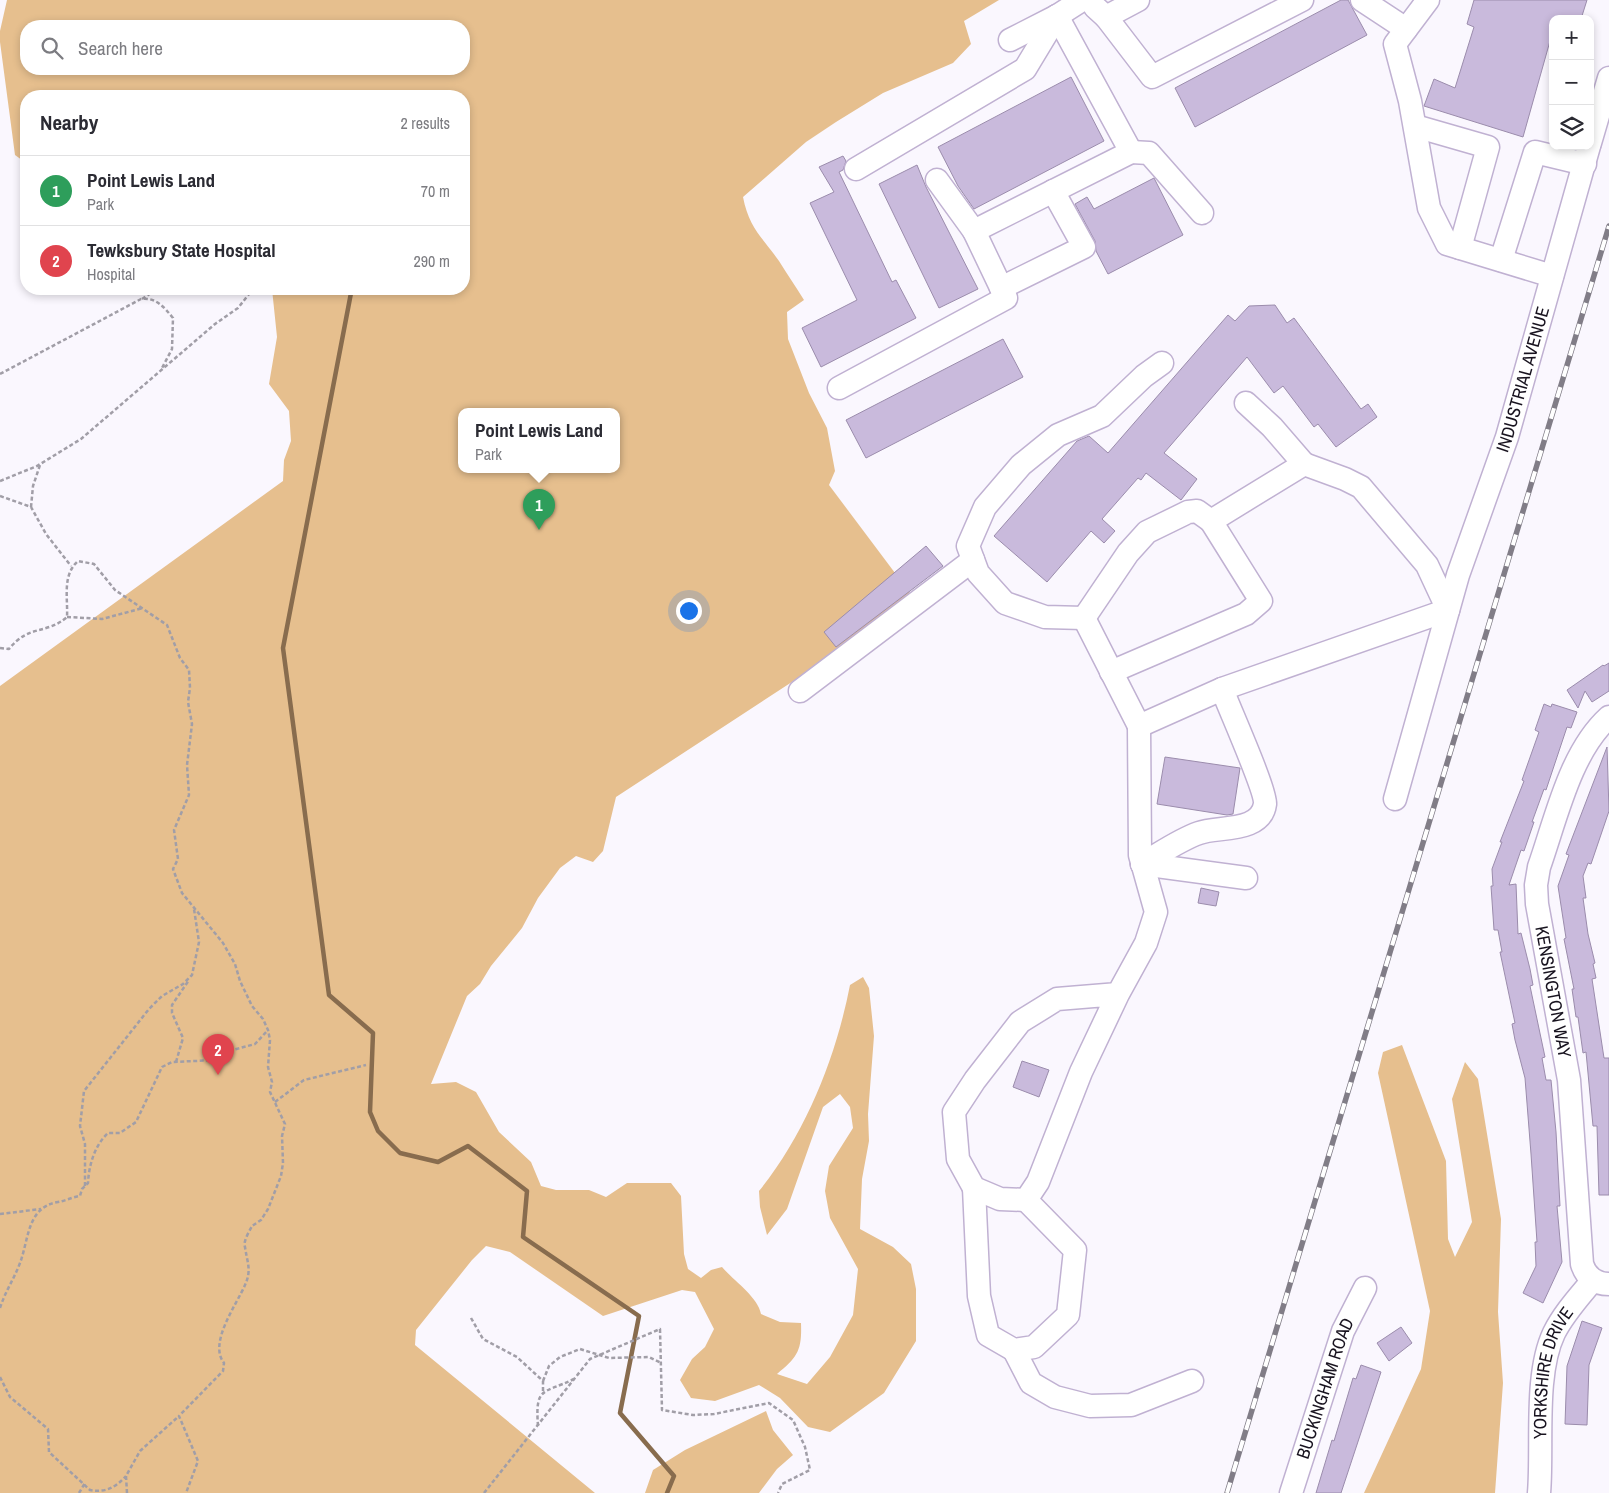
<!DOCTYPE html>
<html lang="en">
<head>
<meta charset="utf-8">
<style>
	:root { --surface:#fff; --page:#f2f2f3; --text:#2b2b33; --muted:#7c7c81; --line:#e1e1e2; --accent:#0b8043 }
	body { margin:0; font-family:"Archivo Narrow",sans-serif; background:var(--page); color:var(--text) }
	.controls { position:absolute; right:15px; top:15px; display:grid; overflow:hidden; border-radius:10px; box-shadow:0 2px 8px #0003 }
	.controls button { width:45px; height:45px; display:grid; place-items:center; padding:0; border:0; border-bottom:1px solid var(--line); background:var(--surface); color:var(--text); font:25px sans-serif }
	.you { position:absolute; left:688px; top:610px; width:18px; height:18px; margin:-12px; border:4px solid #fff; border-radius:50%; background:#1a73e8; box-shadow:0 0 0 8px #1a73e833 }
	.badge { display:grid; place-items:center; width:32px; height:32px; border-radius:50%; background:var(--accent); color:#fff; font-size:16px; font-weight:700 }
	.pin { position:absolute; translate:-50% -41px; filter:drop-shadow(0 1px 2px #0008) }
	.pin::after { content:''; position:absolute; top:26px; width:18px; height:15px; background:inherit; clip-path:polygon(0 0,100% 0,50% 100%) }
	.popup { position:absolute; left:458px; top:408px; width:162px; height:65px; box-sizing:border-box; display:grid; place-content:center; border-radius:10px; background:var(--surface); filter:drop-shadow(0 1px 4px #0005); font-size:16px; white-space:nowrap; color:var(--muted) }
	.popup b { font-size:19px; color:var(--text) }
	.popup::after { content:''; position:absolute; left:50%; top:100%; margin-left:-10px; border:10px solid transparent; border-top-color:var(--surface) }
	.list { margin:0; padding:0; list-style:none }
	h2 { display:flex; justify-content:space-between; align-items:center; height:65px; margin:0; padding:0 20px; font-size:21px }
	h2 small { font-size:16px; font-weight:400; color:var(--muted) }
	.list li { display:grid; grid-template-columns:32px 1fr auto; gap:15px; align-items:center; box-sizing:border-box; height:70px; padding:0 20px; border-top:1px solid var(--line) }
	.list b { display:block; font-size:19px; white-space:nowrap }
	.list p { margin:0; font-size:16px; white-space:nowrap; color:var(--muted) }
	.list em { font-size:16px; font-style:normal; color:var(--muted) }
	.icon { flex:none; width:28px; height:28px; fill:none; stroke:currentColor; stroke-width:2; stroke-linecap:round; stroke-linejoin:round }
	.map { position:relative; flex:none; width:1609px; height:1493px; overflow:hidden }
	.search { position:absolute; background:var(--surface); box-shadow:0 2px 8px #0003; left:20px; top:20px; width:450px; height:55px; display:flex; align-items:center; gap:12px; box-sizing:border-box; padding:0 18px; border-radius:20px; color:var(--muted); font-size:19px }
	.panel { position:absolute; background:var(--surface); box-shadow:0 2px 8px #0003; left:20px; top:90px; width:450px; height:205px; border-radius:20px }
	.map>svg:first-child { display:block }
	.green { fill:#e6bf8e; fill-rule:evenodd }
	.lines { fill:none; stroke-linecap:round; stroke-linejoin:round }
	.stream { stroke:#886c4e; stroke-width:4.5 }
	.building { fill:#c9badc; stroke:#9b8cac }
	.minor-casing { stroke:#c0b1d2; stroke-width:25 }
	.path { stroke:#a19ea7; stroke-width:2.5; stroke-dasharray:4 2.5; stroke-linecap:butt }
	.minor { stroke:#fff; stroke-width:22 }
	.rail-casing { stroke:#817d87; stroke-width:5.5 }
	.rail { stroke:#fff; stroke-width:4; stroke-dasharray:11; stroke-linecap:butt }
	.labels { text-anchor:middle; stroke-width:5; stroke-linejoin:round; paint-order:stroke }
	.street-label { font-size:18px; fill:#18131f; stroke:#fff }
</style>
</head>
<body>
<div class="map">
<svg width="1609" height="1493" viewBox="0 0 1609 1493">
	<rect width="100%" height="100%" fill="#faf7fe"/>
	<!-- green -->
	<g class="green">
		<path d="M7,0H999L964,21L971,44L953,63L883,93L836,122L806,142L743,197C749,228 762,237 779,261C787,274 796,287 804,300L787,312L788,339L809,393L827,428L835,471L829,485L916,601L616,797L603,851L593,862L576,856L560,868L538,898L522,928L491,966L480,984L467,996L431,1084L456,1082L476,1092L499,1132L531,1162L541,1186L556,1190H589L606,1197L627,1183H671L681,1196L684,1254L688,1269L701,1278L711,1270L722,1267C734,1281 758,1297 761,1314L780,1322L801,1323C802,1350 798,1357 777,1374L807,1384L830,1357L853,1315L858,1269L830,1218L825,1191L829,1166L853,1128L850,1107L840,1094L823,1107L787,1209L767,1235L760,1207L759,1191C806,1133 836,1057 850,985L863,977L869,988L874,1036L868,1114L869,1141L862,1179L860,1229L893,1247L911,1264L916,1289V1341L884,1393L830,1432L808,1427L780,1398L759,1385L715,1401L691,1398L680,1380L692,1359L705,1347L714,1329L695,1292L682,1290L603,1316L510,1252L486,1246L472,1260L416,1330L415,1345L595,1493H0V686L283,481L284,460L291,441L289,411L269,384L277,337L272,289H464V96H26V163L15,155L0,42V31ZM26,26H464V69H26ZM462,411H616V469H462Z"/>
		<polygon points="1402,1045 1446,1161 1448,1239 1455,1257 1472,1222 1452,1099 1465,1062 1478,1079 1501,1219 1498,1312 1503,1383 1495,1493 1364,1493 1421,1369 1430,1311 1378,1073 1383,1052"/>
		<polygon points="766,1411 773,1430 793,1455 777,1469 759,1493 645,1493 653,1470 685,1450"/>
	</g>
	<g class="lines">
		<!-- stream -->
		<polyline class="stream" points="351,293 283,648 329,995 373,1033 370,1112 378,1131 400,1153 438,1162 468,1146 527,1191 523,1237 639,1316 620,1413 674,1476 667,1493"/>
	</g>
	<!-- building -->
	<g class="building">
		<polygon points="1341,0 1348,0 1367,35 1195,127 1175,88"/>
		<polygon points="1474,0 1587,0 1581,19 1553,19 1553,42 1550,41 1523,137 1424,106 1434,79 1455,88 1474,27 1467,24"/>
		<polygon points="1071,77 1104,141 974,209 958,186 938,147"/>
		<polygon points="843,156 846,161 843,170 839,172 892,282 896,280 916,318 821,367 802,328 857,300 810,203 834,192 819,167"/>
		<polygon points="917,165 926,187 978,289 939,308 879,184"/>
		<polygon points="1154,178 1183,235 1108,274 1096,251 1095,241 1075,204 1087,197 1094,209"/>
		<polygon points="1275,305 1287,323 1294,318 1361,409 1368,404 1377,417 1336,447 1318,424 1314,427 1283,386 1274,393 1247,357 1164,453 1197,479 1181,500 1146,473 1141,480 1138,478 1102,519 1115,531 1104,543 1091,531 1047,582 994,536 1077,441 1089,436 1108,453 1228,315 1235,321 1249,306"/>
		<polygon points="1003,339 1023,377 866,458 846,420"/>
		<polygon points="926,546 943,566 836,647 824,632"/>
		<polygon points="1609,663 1609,691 1592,702 1585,691 1578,708 1567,690 1603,665 1604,666"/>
		<polygon points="1544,704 1551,707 1552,704 1577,712 1571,728 1567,727 1546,790 1544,789 1532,822 1534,822 1524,851 1521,850 1509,885 1516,884 1518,934 1521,933 1530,969 1533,985 1530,986 1545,1057 1542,1058 1546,1080 1551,1080 1556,1132 1560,1206 1557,1206 1562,1262 1543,1303 1523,1293 1536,1266 1535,1242 1537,1242 1531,1154 1525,1078 1515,1040 1512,1024 1515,1023 1500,952 1502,952 1498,930 1494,930 1491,886 1493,886 1492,869 1502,842 1500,842 1524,781 1522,780 1539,732 1535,730"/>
		<polygon points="1607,747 1609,811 1591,864 1588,863 1583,876 1586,898 1583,898 1588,934 1595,963 1593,964 1596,978 1592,979 1604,1058 1609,1058 1609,1195 1599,1195 1597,1126 1593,1126 1586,1052 1583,1053 1578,1017 1576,1017 1572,989 1574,989 1564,939 1566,938 1558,886 1569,855 1566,854"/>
		<polygon points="1165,757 1240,768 1233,814 1227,815 1157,804"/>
		<polygon points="1201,888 1219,892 1216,906 1198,903"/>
		<polygon points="1022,1061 1049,1070 1039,1097 1013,1087"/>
		<polygon points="1582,1321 1602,1328 1589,1365 1587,1425 1565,1424 1567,1366"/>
		<polygon points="1401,1327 1412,1343 1389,1361 1377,1343"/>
		<polygon points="1361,1365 1381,1372 1341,1493 1316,1493 1332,1440 1334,1441 1353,1378 1356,1379"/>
	</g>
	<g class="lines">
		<!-- minor casing -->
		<g class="minor-casing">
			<g id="minor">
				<polyline points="1362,0 1406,29"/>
				<polyline points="1428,0 1395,44 1410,101 1429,208 1447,244 1552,276"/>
				<polyline points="1095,7 1106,17 1138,0"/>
				<polyline points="1106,17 1152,77 1302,0"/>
				<polyline points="1010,40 1057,16 1082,0"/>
				<polyline points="1415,126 1488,147 1460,248"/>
				<polyline points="1590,143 1609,78"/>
				<polyline points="1131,152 1149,153 1202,213"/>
				<polyline points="856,169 1025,69 1057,16"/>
				<polyline points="937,180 974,231"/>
				<polyline points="1501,260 1535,152 1585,164"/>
				<polyline points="1001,288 1084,247 1053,191"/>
				<polyline points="839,388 1006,298 974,231 1131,152 1057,16"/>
				<polyline points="1304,464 1345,479 1361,487 1427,565 1448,610"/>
				<polyline points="1084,618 1139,726 1222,689 1448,610"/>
				<polyline points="1084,618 1045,617 1005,603 978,573 968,546 985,507 1021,465 1058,435 1102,416 1144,376 1162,363"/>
				<polyline points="1084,618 1128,553 1147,532 1188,512 1197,511 1211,521"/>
				<polyline points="1111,672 1246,614 1261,601 1211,521 1304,464 1272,427 1246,403"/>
				<polyline points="800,691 973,560"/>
				<path id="s1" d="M1609,717C1570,752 1556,819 1539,867L1536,885L1537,904L1569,1080L1582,1264C1586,1277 1595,1284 1609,1284"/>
				<path id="s2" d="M1395,799L1458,575L1507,437L1589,146"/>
				<path d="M1142,864C1161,853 1179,840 1199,833C1218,826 1261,833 1265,804C1266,790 1229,708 1222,689"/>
				<polyline points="1142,864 1246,878"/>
				<polyline points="1118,994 1057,999 1020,1022 975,1080 954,1112 958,1159 974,1188 1000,1199 1026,1200 1038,1182 1081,1072 1118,994 1146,943 1156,912 1140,855 1139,726"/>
				<polyline points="974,1188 979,1296 988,1335 1014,1350 1034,1347 1068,1315 1075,1250 1026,1200"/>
				<polyline points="1014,1350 1031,1383 1055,1397 1090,1406 1131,1405 1192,1381"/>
				<path id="s3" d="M1291,1493L1343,1331L1365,1288"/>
				<path id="s4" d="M1539,1493C1543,1445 1534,1375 1554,1333C1564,1313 1579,1297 1593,1280"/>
			</g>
		</g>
		<!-- path -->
		<g class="path">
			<polyline points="142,299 157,289"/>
			<path d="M0,374L141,299C156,297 164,307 173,318L172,349L161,370"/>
			<polyline points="0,481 37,466 81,439 215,324 238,308 253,289"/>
			<polyline points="0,496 31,507 46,534 71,566"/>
			<polyline points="31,507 33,486 40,465"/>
			<polyline points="67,617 102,619 143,608"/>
			<path d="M0,648L9,649C29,624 46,635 67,617C68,598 62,575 78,561L94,564L115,590L167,625L180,658L189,670L190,688L188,702L192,724L187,765L189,795L174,830L178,859L173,869L182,893L223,943L235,964L240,981L252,1006L263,1019L268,1030L270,1040L268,1067L272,1082L270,1092L285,1124L282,1136L283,1163L281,1176L268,1209L261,1220L252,1226C249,1232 243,1241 245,1247C247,1262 252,1270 245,1285C237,1304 208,1343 224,1363L223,1371L179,1416L198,1461L186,1493"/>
			<polyline points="176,1062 183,1038 172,1013 172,1005 189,980"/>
			<polyline points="275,1102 304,1080 366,1065"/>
			<polyline points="85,1186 85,1144 80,1126 84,1091 149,1009 162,996 183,984 192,975 199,942 194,909"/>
			<polyline points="0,1214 41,1209"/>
			<path d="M0,1308C5,1292 14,1279 20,1263C29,1239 27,1207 58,1202C65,1201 72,1197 80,1196L82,1189L88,1183C89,1164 95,1145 108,1133H120L136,1122L162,1067L172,1062L217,1060L229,1051L255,1044L268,1030"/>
			<polyline points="471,1318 483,1339 517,1357 543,1381 543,1391"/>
			<path d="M0,1377L10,1397L48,1429L49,1452L90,1490C106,1493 116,1487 126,1476"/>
			<polyline points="543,1381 549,1366 560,1357 580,1349 609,1358 649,1357 661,1363"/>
			<path d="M538,1426C535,1386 543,1394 574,1379"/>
			<polyline points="79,1493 85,1483"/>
			<polyline points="127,1493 126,1476 140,1451 179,1416"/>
			<polyline points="484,1493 590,1359 660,1329 662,1410 693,1415 714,1414 769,1403 793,1420 805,1447 810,1470 782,1484 778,1493"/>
		</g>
		<!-- minor -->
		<use href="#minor" class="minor"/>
		<!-- rail casing -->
		<g class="rail-casing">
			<polyline id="rail" points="1227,1493 1609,226"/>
		</g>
		<!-- rail -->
		<use href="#rail" class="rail"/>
	</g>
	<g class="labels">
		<!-- street labels -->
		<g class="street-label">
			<text dy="6" stroke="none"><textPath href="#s2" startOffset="439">INDUSTRIAL AVENUE</textPath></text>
			<text dy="6" stroke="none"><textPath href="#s1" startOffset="294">KENSINGTON WAY</textPath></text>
			<text dy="6" stroke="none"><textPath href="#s4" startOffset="122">YORKSHIRE DRIVE</textPath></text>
			<text dy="6" stroke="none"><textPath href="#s3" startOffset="110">BUCKINGHAM ROAD</textPath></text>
		</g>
	</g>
</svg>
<div class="controls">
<button>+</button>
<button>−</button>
<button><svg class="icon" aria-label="layers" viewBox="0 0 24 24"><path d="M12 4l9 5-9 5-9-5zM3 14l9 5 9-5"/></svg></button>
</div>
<div class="you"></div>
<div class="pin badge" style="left:539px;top:530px;background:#2e9e5b">1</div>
<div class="popup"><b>Point Lewis Land</b>Park</div>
<div class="pin badge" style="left:218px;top:1075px;background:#e0444e">2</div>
<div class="search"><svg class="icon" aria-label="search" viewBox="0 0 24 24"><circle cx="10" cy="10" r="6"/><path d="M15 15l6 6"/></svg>Search here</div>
<section class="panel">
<h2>Nearby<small>2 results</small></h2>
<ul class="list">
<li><span class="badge" style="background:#2e9e5b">1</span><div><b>Point Lewis Land</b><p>Park</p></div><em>70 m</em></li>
<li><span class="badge" style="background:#e0444e">2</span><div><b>Tewksbury State Hospital</b><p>Hospital</p></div><em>290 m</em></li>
</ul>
</section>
</div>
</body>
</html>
